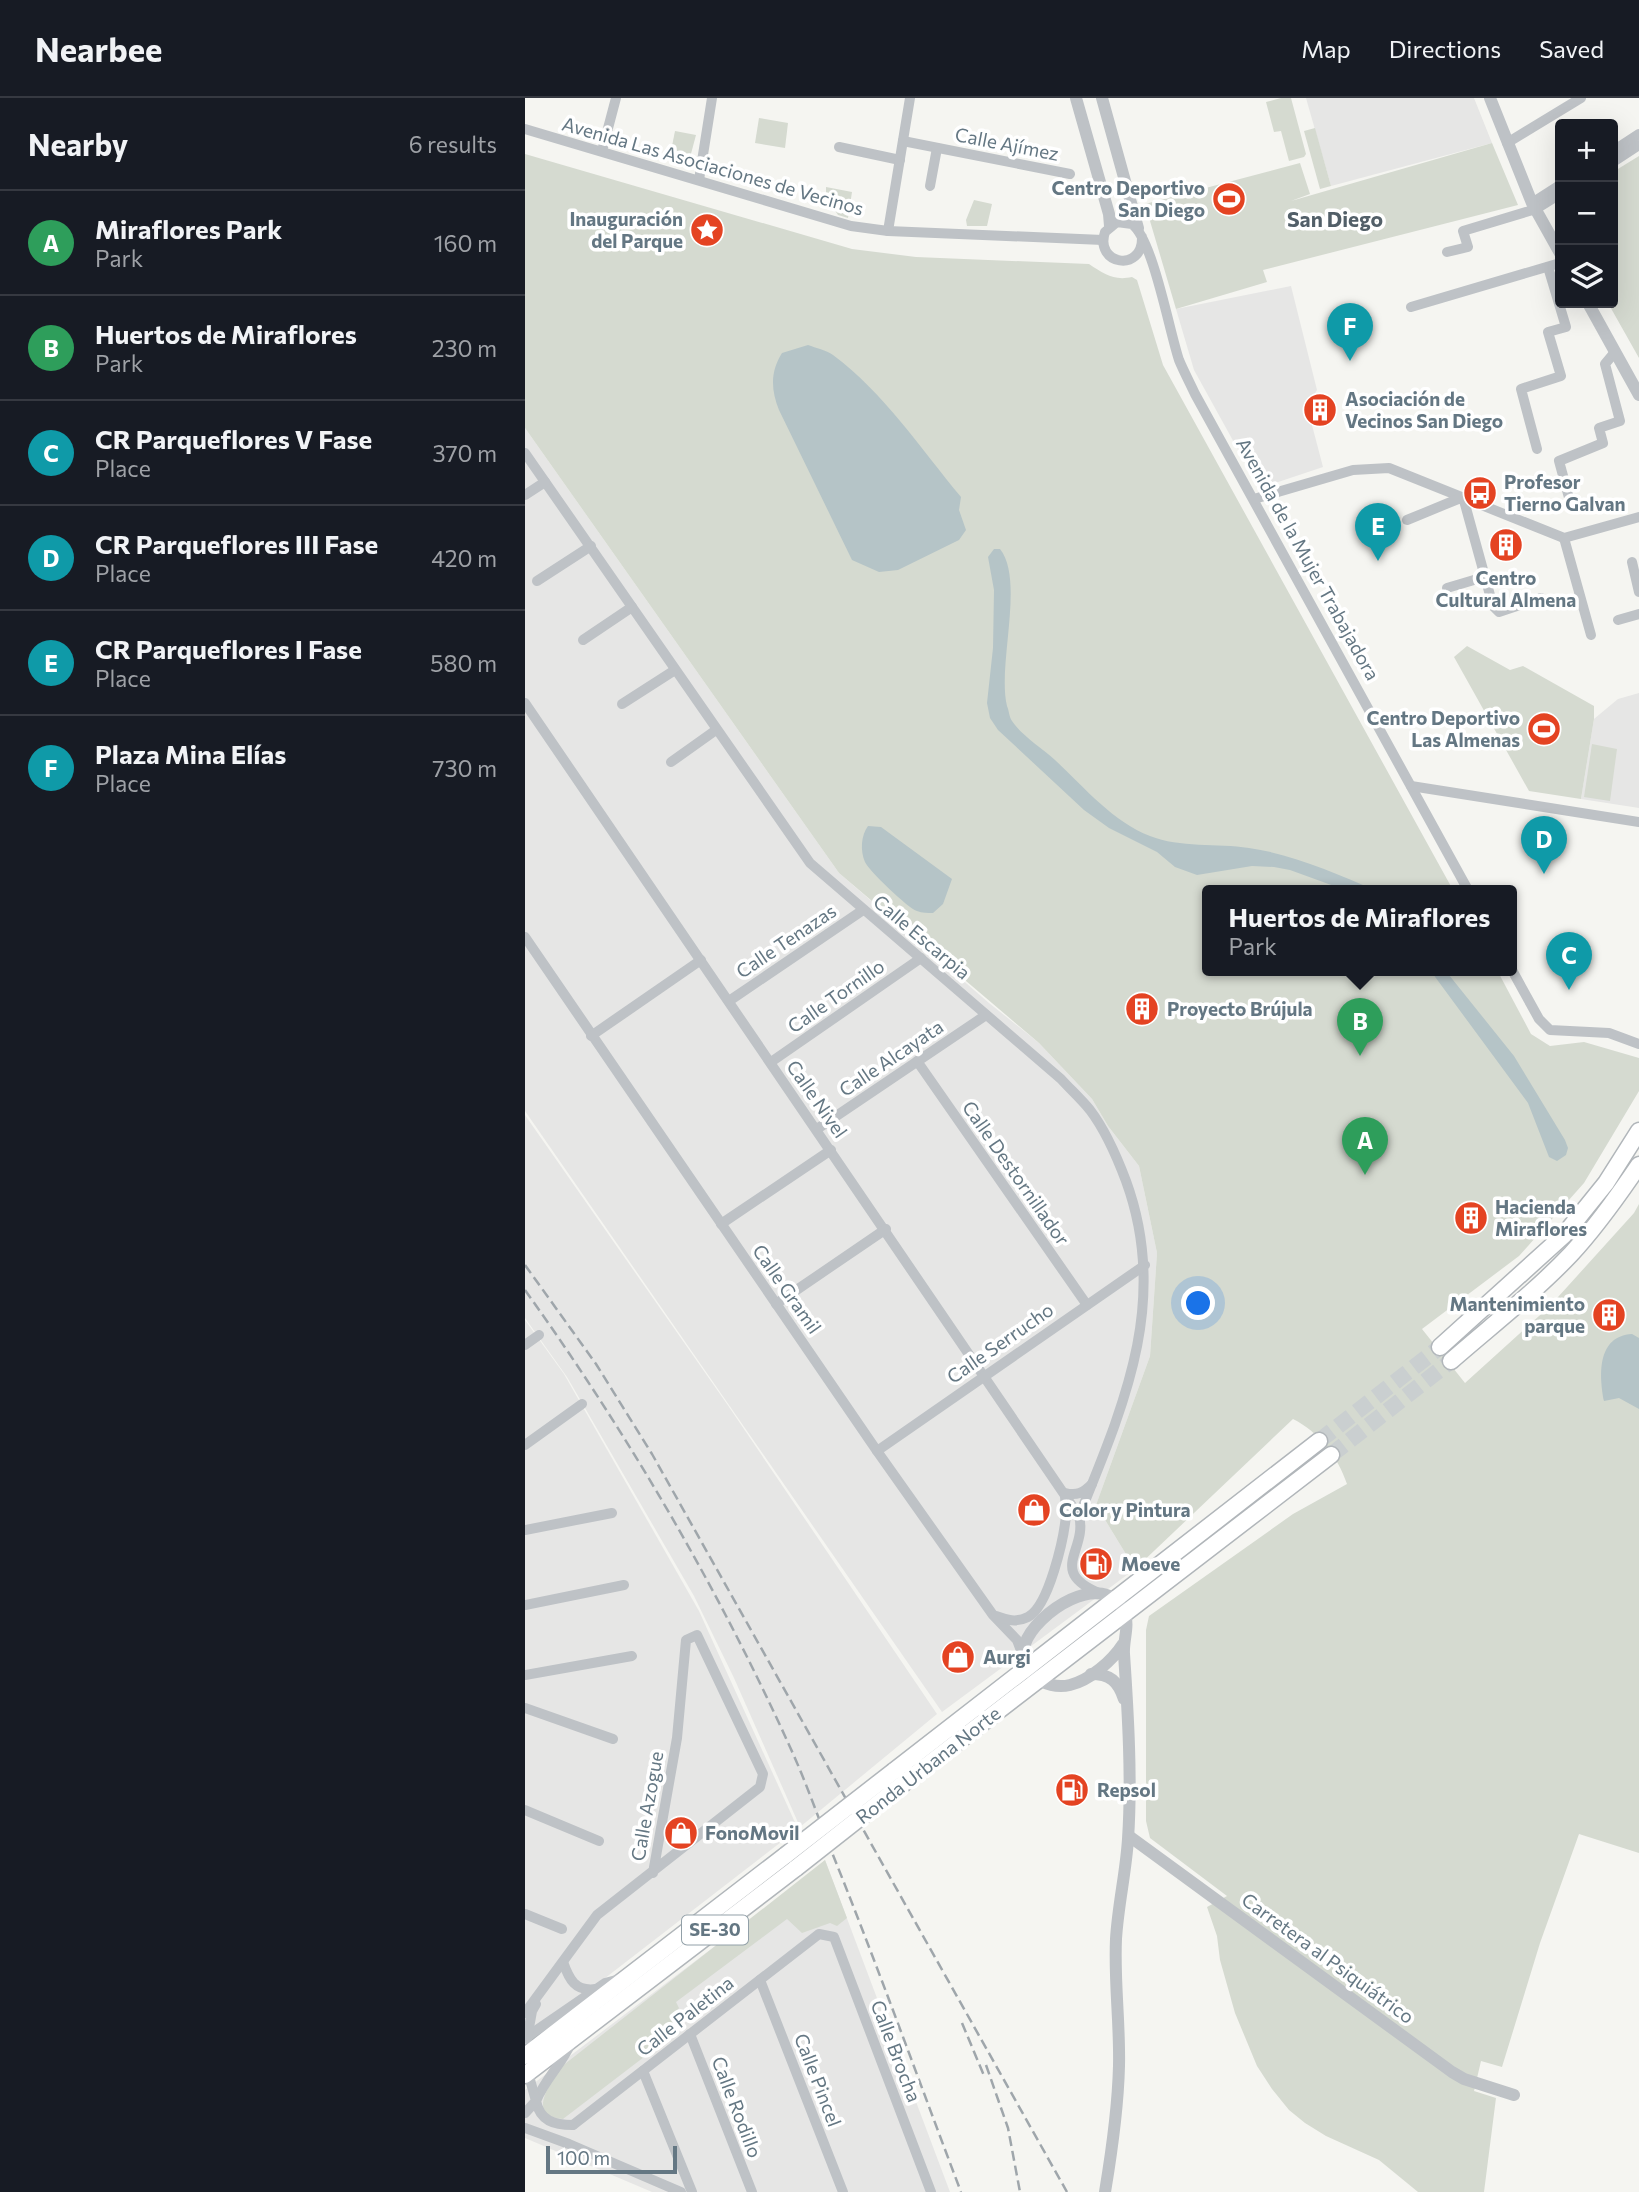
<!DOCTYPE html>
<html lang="en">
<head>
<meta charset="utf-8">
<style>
	:root { --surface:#171b24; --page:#20242c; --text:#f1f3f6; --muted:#9ea1a6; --line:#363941; --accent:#d93025 }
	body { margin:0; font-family:Commissioner,sans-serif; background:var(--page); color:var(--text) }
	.controls { position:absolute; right:21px; top:21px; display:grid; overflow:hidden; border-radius:7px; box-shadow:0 7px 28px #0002 }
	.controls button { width:63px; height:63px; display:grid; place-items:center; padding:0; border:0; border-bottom:2px solid var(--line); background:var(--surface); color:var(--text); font:35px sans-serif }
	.scale { position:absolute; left:21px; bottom:18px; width:131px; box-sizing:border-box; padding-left:7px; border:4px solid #647783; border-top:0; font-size:19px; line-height:24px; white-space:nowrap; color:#647783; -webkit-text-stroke:5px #fff; paint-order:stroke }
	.you { position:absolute; left:674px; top:1206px; width:24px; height:24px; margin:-18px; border:5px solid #fff; border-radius:50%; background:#1a73e8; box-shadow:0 0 0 10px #1a73e833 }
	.badge { display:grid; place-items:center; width:46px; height:46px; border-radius:50%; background:var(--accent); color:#fff; font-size:23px; font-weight:700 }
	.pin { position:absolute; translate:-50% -58px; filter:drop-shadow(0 2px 4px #0008) }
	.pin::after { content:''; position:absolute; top:37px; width:24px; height:21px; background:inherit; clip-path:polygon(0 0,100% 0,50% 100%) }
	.popup { position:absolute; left:677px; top:787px; width:315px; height:91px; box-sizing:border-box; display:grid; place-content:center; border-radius:7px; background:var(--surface); filter:drop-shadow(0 2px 5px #0005); font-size:23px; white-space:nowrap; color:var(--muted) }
	.popup b { font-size:26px; color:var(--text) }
	.popup::after { content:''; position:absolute; left:50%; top:100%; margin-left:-14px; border:14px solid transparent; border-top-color:var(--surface) }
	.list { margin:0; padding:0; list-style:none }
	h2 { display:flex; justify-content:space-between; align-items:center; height:91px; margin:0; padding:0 28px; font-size:30px }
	h2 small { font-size:23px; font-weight:400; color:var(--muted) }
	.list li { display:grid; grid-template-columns:46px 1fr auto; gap:21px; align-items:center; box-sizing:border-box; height:105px; padding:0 28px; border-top:2px solid var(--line) }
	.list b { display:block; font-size:26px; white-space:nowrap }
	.list p { margin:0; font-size:23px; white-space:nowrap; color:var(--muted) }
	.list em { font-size:23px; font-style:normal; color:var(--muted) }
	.icon { flex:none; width:38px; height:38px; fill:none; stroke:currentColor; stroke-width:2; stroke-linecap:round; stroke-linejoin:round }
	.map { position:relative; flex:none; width:1114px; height:2094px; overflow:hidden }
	header { display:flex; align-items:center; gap:42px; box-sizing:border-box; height:98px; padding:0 35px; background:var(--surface); border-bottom:2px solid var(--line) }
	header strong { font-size:33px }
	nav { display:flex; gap:38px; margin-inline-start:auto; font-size:24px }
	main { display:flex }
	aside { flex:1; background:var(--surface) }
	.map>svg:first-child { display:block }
	.built { fill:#e6e6e5 }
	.green { fill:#d5dad0 }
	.water { fill:#b5c4c7 }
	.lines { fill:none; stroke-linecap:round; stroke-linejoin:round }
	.primary-tunnel { stroke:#cacfd0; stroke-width:16; stroke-dasharray:16 8; stroke-linecap:butt }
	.primary-casing { stroke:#b1b6ba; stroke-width:19 }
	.minor { stroke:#bec2c6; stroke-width:10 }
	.tertiary { stroke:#bec2c6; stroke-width:12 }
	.primary { stroke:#fff; stroke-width:16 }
	.rail { stroke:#9fa6ab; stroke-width:2.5; stroke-dasharray:10 5; stroke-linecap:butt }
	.primary-bridge-casing { stroke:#b1b6ba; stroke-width:19; stroke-linecap:butt }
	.primary-bridge { stroke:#fff; stroke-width:16 }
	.labels { text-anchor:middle; stroke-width:7; stroke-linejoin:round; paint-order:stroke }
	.shield { fill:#fff; stroke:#92a0a8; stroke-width:2 }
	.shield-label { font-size:18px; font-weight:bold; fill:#647783 }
	.street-label { font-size:19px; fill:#647783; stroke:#fff }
	.poi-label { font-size:19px; font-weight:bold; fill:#647783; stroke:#fff; text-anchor:start }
	.neighbourhood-label { font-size:21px; font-weight:bold; fill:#525f68; stroke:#fff }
</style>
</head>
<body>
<header>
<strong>Nearbee</strong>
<nav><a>Map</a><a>Directions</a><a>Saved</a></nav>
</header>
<main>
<aside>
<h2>Nearby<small>6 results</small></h2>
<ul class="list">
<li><span class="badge" style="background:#2e9e5b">A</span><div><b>Miraflores Park</b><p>Park</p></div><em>160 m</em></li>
<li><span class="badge" style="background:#2e9e5b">B</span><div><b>Huertos de Miraflores</b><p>Park</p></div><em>230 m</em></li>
<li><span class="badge" style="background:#0f9aa8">C</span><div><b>CR Parqueflores V Fase</b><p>Place</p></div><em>370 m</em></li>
<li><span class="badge" style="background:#0f9aa8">D</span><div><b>CR Parqueflores III Fase</b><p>Place</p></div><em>420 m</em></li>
<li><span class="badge" style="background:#0f9aa8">E</span><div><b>CR Parqueflores I Fase</b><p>Place</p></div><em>580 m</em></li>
<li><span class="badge" style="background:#0f9aa8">F</span><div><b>Plaza Mina Elías</b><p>Place</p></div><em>730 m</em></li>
</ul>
</aside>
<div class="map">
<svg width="1114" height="2094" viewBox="0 0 1114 2094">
	<rect width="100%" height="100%" fill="#f5f5f1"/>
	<!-- built -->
	<g class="built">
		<polygon points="781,0 949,0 967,45 806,88"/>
		<polygon points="766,188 792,292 782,308 798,369 738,389 727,377 669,272 651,211"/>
		<polygon points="0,330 314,775 464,905 514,945 567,1001 583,1028 614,1068 632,1155 625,1258 571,1407 610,1471 417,1614 0,1013"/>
		<polygon points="1114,595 1114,710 1056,701 1069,621 1093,601"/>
		<polygon points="0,1017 202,1306 412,1616 275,1729 209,1580 169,1498 42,1279 0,1220"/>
		<polygon points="0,1222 39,1276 174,1513 273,1731 0,1942"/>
		<polygon points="300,1762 425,2094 127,2094 0,2040 0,1992 276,1783"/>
	</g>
	<!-- green -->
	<g class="green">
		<polygon points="756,0 766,0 781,56 779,59 764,63 756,33 749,34 741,4"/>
		<polygon points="234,20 263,25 260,50 230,45"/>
		<polygon points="790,30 806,88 795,91 779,33"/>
		<polygon points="150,33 171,37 163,67 144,63"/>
		<polygon points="967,45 993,107 738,172 742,184 651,211 620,106 775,65 785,96 766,103"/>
		<path d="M0,56L327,151L391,159L564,166C579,176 589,183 607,179L612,182L638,267L928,792H683V872H972L1006,936L1025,948L1059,944L1114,960V993L1059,1085L994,1158L897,1231L940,1285L1024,1209L1109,1115L1114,1106V1755L1054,1736L1015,1845L977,1969L956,1963L949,1993L971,2000L959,2094H893L854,2062L801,2038L780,2025L764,2012L747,1991L732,1968L710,1915L695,1862L692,1838L682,1809L702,1798L625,1740L621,1723V1532L624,1518L768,1416L822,1386C813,1359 794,1334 768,1321L610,1471L571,1407L625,1258L632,1155L614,1068L583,1028L567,1001L514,945L314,775L0,330Z"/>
		<polygon points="1114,58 1114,260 1083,205 1088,205 1088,74"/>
		<polygon points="301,89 327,94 323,120 313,117 311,114 301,110"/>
		<polygon points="449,102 467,106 462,128 442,128 441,122"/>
		<polygon points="942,548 985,572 998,568 1069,608 1069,621 1056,701 1004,693 929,559"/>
		<polygon points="1067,646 1092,651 1085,703 1059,699"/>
		<path d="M300,1762L322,1820L312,1828L305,1825L277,1835L262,1821L151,1904L154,1910L148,1920L153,1933L38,2021C0,2019 26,1985 36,1969Z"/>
	</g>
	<!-- water -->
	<g class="water">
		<path d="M283,247C291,250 301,252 308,257C359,295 396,351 436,399L434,412L441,432L434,442L373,472L354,474L327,462L254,312C246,292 245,274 257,255Z"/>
		<path d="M469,451H475C500,482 472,568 482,608C484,612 484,619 487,623C497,638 517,650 530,662C558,688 588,724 625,738C655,750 692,745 724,750C767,756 810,775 850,792H820L765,772L749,769L727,768L672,777L650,769L632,754L584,730L559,712L473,632L465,620L462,605L468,550L469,492L463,459Z"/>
		<path d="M343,728L356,729L427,781L418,806L408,815C403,815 397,815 392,813C384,811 343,772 340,764C335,753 336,737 343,728Z"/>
		<polygon points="905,872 920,872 989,958 1040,1042 1043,1050 1041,1057 1032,1063 1024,1059 1003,1005"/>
		<path d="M1107,1236L1114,1240V1311L1094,1300L1079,1303C1074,1277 1072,1238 1107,1236Z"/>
	</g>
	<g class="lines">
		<!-- primary-tunnel -->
		<g class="primary-tunnel">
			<polyline points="794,1343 915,1249"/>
			<polyline points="806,1357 926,1263"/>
		</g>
		<!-- primary casing -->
		<g class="primary-casing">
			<g id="primary">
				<polyline points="915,1249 1039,1137 1081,1085 1114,1033"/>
				<path d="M926,1263C966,1228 1009,1195 1046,1156C1071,1129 1093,1098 1114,1067"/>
				<polyline points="369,1673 794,1343"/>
				<polyline points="379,1685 806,1357"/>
				<polyline points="0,1958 261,1757"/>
				<polyline points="0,1977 271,1770"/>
			</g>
		</g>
		<!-- minor -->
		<g class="minor">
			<polyline points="0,31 326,128 363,133 578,142"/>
			<polyline points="378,43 545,76"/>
			<polyline points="982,45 1056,0"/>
			<polyline points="314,49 375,62"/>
			<polyline points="77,53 91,0"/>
			<polyline points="1088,53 1114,36"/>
			<polyline points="1088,64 1114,47"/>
			<polyline points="174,82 187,0"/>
			<polyline points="405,88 412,50"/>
			<polyline points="1007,105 1035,87"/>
			<polyline points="363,133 385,0"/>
			<path d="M617,139C618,175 569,167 580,134L592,124L607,126C628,142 644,232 654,262C659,274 665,285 670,296L943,792"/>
			<polyline points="922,154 943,149 938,133 1011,111 1035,96"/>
			<polyline points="886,209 1035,165"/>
			<polyline points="1012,351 996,291 1036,278 1023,234 1041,229 1023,169"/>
			<path d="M0,355L285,765L536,981C545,991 556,1001 565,1012C581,1033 592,1059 601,1083C645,1203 599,1307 554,1418C563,1452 522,1473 574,1495"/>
			<polyline points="0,397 20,384"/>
			<polyline points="729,401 828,372 864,370 1039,440 1114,419"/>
			<polyline points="1046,407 1034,363 1078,345 1074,330 1095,323 1080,266 1090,254"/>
			<polyline points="882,422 938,399 968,508 974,514 1016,500"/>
			<polyline points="1039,440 1066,537"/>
			<polyline points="1107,464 1114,494"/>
			<polyline points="12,483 66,448"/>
			<polyline points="922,490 959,479"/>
			<polyline points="1093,522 1114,516"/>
			<polyline points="58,542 107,509"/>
			<polyline points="0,605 554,1418"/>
			<polyline points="97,606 150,572"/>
			<polyline points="146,664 191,632"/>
			<polyline points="886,688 1114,724"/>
			<polyline points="0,839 352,1353 468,1517 492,1542 498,1558"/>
			<polyline points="987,872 1014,921 1025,932 1084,935 1114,946"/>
			<polyline points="204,903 338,812"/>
			<polyline points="66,938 176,862"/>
			<polyline points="392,963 562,1207"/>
			<polyline points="246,964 396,860"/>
			<polyline points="292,1031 461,917"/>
			<polyline points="196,1126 306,1052"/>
			<polyline points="251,1206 361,1131"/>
			<polyline points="0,1247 14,1237"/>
			<polyline points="0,1347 57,1306"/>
			<polyline points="352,1353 620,1167"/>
			<polyline points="0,1432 87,1415"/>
			<polyline points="0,1507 99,1487"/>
			<path d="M471,1518C482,1522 491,1525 503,1519C524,1508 539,1440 541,1417C541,1410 540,1402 540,1395C552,1398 558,1395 567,1386"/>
			<polyline points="0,1577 107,1558"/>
			<polyline points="0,1610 88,1641"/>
			<polyline points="0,1712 74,1743"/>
			<polyline points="0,1816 37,1831"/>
			<path d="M38,1864C44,1881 50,1894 71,1891"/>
			<polyline points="235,1882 318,2094"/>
			<polyline points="0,1915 72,1817 235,1689 238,1676 172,1537 161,1542 152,1640 128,1775"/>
			<polyline points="165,1936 227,2094"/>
			<polyline points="0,1940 80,1885 95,1881"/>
			<polyline points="2,1941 7,1913 11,1906"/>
			<path d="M46,1945C37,1966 20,1981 11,2003C15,2023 29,2027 48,2027"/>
			<polyline points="118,1973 167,2094"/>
			<polyline points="0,2015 11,2003 2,1971"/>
			<polyline points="48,2027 294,1836 309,1839 406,2094"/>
			<polyline points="0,2030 44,2046 156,2094"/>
		</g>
		<!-- tertiary -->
		<g class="tertiary">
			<polyline points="551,0 584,116 585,128"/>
			<polyline points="577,0 613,130"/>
			<polyline points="965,0 1007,105 1035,155"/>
			<polyline points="1063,205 1114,297"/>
			<path d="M566,1576C585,1576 593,1583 599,1601"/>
			<polyline points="604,1738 927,1974 939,1981 989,1997"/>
			<path d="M580,2094C587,2052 593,2010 594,1968C595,1925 589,1883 591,1841C593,1807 601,1774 603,1741C607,1682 603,1615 599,1556C598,1542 605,1527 599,1514C579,1469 510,1515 500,1546C491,1573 520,1593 545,1587C565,1582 587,1563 598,1546"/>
		</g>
		<!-- primary -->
		<use href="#primary" class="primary"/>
		<!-- rail -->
		<g class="rail">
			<polyline points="0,1167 71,1266 127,1356 542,2094"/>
			<path d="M0,1192C103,1336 192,1488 265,1649C282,1686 295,1725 310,1762C354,1872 394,1983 436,2094"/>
			<polyline points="437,1925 460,1980"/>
			<polyline points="461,1967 483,2030 495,2094"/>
		</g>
		<!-- primary-bridge casing -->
		<g class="primary-bridge-casing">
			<g id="primary-bridge">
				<polyline points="261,1757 369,1673"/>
				<polyline points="271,1770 379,1685"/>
			</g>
		</g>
		<!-- primary-bridge -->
		<use href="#primary-bridge" class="primary-bridge"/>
	</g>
	<!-- icons -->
	<defs>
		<g id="stadium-disc" transform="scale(1.75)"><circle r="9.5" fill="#e44322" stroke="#fff"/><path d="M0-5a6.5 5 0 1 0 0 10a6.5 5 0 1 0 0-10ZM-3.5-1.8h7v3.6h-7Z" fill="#fff"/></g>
		<g id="sight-disc" transform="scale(1.75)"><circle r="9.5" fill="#e44322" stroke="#fff"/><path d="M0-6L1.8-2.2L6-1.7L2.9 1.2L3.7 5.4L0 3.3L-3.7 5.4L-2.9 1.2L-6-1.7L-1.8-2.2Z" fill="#fff"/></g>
		<g id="building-disc" transform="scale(1.75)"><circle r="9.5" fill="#e44322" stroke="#fff"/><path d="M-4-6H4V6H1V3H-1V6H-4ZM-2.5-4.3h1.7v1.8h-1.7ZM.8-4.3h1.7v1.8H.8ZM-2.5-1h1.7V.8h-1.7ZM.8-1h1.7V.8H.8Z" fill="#fff"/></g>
		<g id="bus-disc" transform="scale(1.75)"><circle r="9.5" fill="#e44322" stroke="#fff"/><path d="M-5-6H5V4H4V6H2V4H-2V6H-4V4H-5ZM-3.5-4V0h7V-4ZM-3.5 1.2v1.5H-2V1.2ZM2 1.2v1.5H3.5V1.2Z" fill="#fff"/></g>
		<g id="shop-disc" transform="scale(1.75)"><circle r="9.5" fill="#e44322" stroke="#fff"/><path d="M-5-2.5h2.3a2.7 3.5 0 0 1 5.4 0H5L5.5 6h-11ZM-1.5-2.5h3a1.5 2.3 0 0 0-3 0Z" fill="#fff"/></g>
		<g id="fuel-disc" transform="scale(1.75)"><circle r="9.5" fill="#e44322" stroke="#fff"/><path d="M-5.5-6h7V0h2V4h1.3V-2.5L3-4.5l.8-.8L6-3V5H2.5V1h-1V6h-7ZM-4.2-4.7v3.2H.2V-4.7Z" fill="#fff"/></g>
	</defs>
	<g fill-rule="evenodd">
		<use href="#stadium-disc" x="704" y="101"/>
		<use href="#sight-disc" x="182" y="132"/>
		<use href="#building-disc" x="795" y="312"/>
		<use href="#bus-disc" x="955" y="395"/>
		<use href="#building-disc" x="981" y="447"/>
		<use href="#stadium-disc" x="1019" y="631"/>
		<use href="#building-disc" x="617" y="911"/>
		<use href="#building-disc" x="946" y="1120"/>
		<use href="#building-disc" x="1084" y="1217"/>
		<use href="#shop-disc" x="509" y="1412"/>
		<use href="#fuel-disc" x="571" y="1466"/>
		<use href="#shop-disc" x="433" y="1559"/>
		<use href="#fuel-disc" x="547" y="1692"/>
		<use href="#shop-disc" x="156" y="1735"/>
	</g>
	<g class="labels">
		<!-- shield labels -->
		<rect class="shield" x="157" y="1817.5" width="66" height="29" rx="5"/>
		<g class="shield-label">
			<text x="190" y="1838">SE-30</text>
		</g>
		<!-- street labels -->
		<g class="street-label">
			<text transform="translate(482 46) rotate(11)" y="7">Calle Ajímez</text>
			<text transform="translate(188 68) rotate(16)" y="7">Avenida Las Asociaciones de Vecinos</text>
			<text transform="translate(783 461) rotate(61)" y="7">Avenida de la Mujer Trabajadora</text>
			<text transform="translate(397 839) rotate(40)" y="7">Calle Escarpia</text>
			<text transform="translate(261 843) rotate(-34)" y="7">Calle Tenazas</text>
			<text transform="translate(311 898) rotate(-35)" y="7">Calle Tornillo</text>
			<text transform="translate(366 960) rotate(-34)" y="7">Calle Alcayata</text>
			<text transform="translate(292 1001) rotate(55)" y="7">Calle Nivel</text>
			<text transform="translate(491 1075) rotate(55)" y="7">Calle Destornillador</text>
			<text transform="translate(262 1191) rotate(55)" y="7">Calle Gramil</text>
			<text transform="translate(475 1245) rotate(-35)" y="7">Calle Serrucho</text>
			<text transform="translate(403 1667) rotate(-38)" y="7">Ronda Urbana Norte</text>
			<text transform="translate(122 1708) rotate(-80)" y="7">Calle Azogue</text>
			<text transform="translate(803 1860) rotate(36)" y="7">Carretera al Psiquiátrico</text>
			<text transform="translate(160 1918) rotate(-38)" y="7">Calle Paletina</text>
			<text transform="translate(371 1953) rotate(69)" y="7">Calle Brocha</text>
			<text transform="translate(293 1982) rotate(69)" y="7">Calle Pincel</text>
			<text transform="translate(212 2009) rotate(69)" y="7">Calle Rodillo</text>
		</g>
		<!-- poi labels -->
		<g class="poi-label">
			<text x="680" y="97" text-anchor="end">Centro Deportivo<tspan x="680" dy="22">San Diego</tspan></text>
			<text x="158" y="128" text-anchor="end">Inauguración<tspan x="158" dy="22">del Parque</tspan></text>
			<text x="820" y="308">Asociación de<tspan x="820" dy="22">Vecinos San Diego</tspan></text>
			<text x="979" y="391">Profesor<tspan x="979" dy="22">Tierno Galvan</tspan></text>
			<text x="981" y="487" text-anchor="middle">Centro<tspan x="981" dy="22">Cultural Almena</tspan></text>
			<text x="995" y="627" text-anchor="end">Centro Deportivo<tspan x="995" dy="22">Las Almenas</tspan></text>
			<text x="642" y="918">Proyecto Brújula</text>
			<text x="970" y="1116">Hacienda<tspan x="970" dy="22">Miraflores</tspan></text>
			<text x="1060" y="1213" text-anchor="end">Mantenimiento<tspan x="1060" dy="22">parque</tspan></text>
			<text x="534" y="1419">Color y Pintura</text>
			<text x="596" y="1473">Moeve</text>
			<text x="458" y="1566">Aurgi</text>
			<text x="572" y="1699">Repsol</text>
			<text x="180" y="1742">FonoMovil</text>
		</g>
		<!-- neighbourhood labels -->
		<g class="neighbourhood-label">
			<text x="810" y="129">San Diego</text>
		</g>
	</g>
</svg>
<div class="controls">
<button>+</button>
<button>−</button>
<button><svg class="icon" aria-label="layers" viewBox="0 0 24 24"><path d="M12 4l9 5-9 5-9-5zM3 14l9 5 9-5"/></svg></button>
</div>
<div class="scale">100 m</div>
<div class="you"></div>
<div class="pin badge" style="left:840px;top:1077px;background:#2e9e5b">A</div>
<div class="pin badge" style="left:835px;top:958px;background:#2e9e5b">B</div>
<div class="popup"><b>Huertos de Miraflores</b>Park</div>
<div class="pin badge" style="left:1044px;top:892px;background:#0f9aa8">C</div>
<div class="pin badge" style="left:1019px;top:776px;background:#0f9aa8">D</div>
<div class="pin badge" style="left:853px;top:463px;background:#0f9aa8">E</div>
<div class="pin badge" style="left:825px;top:263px;background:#0f9aa8">F</div>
</div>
</main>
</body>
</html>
